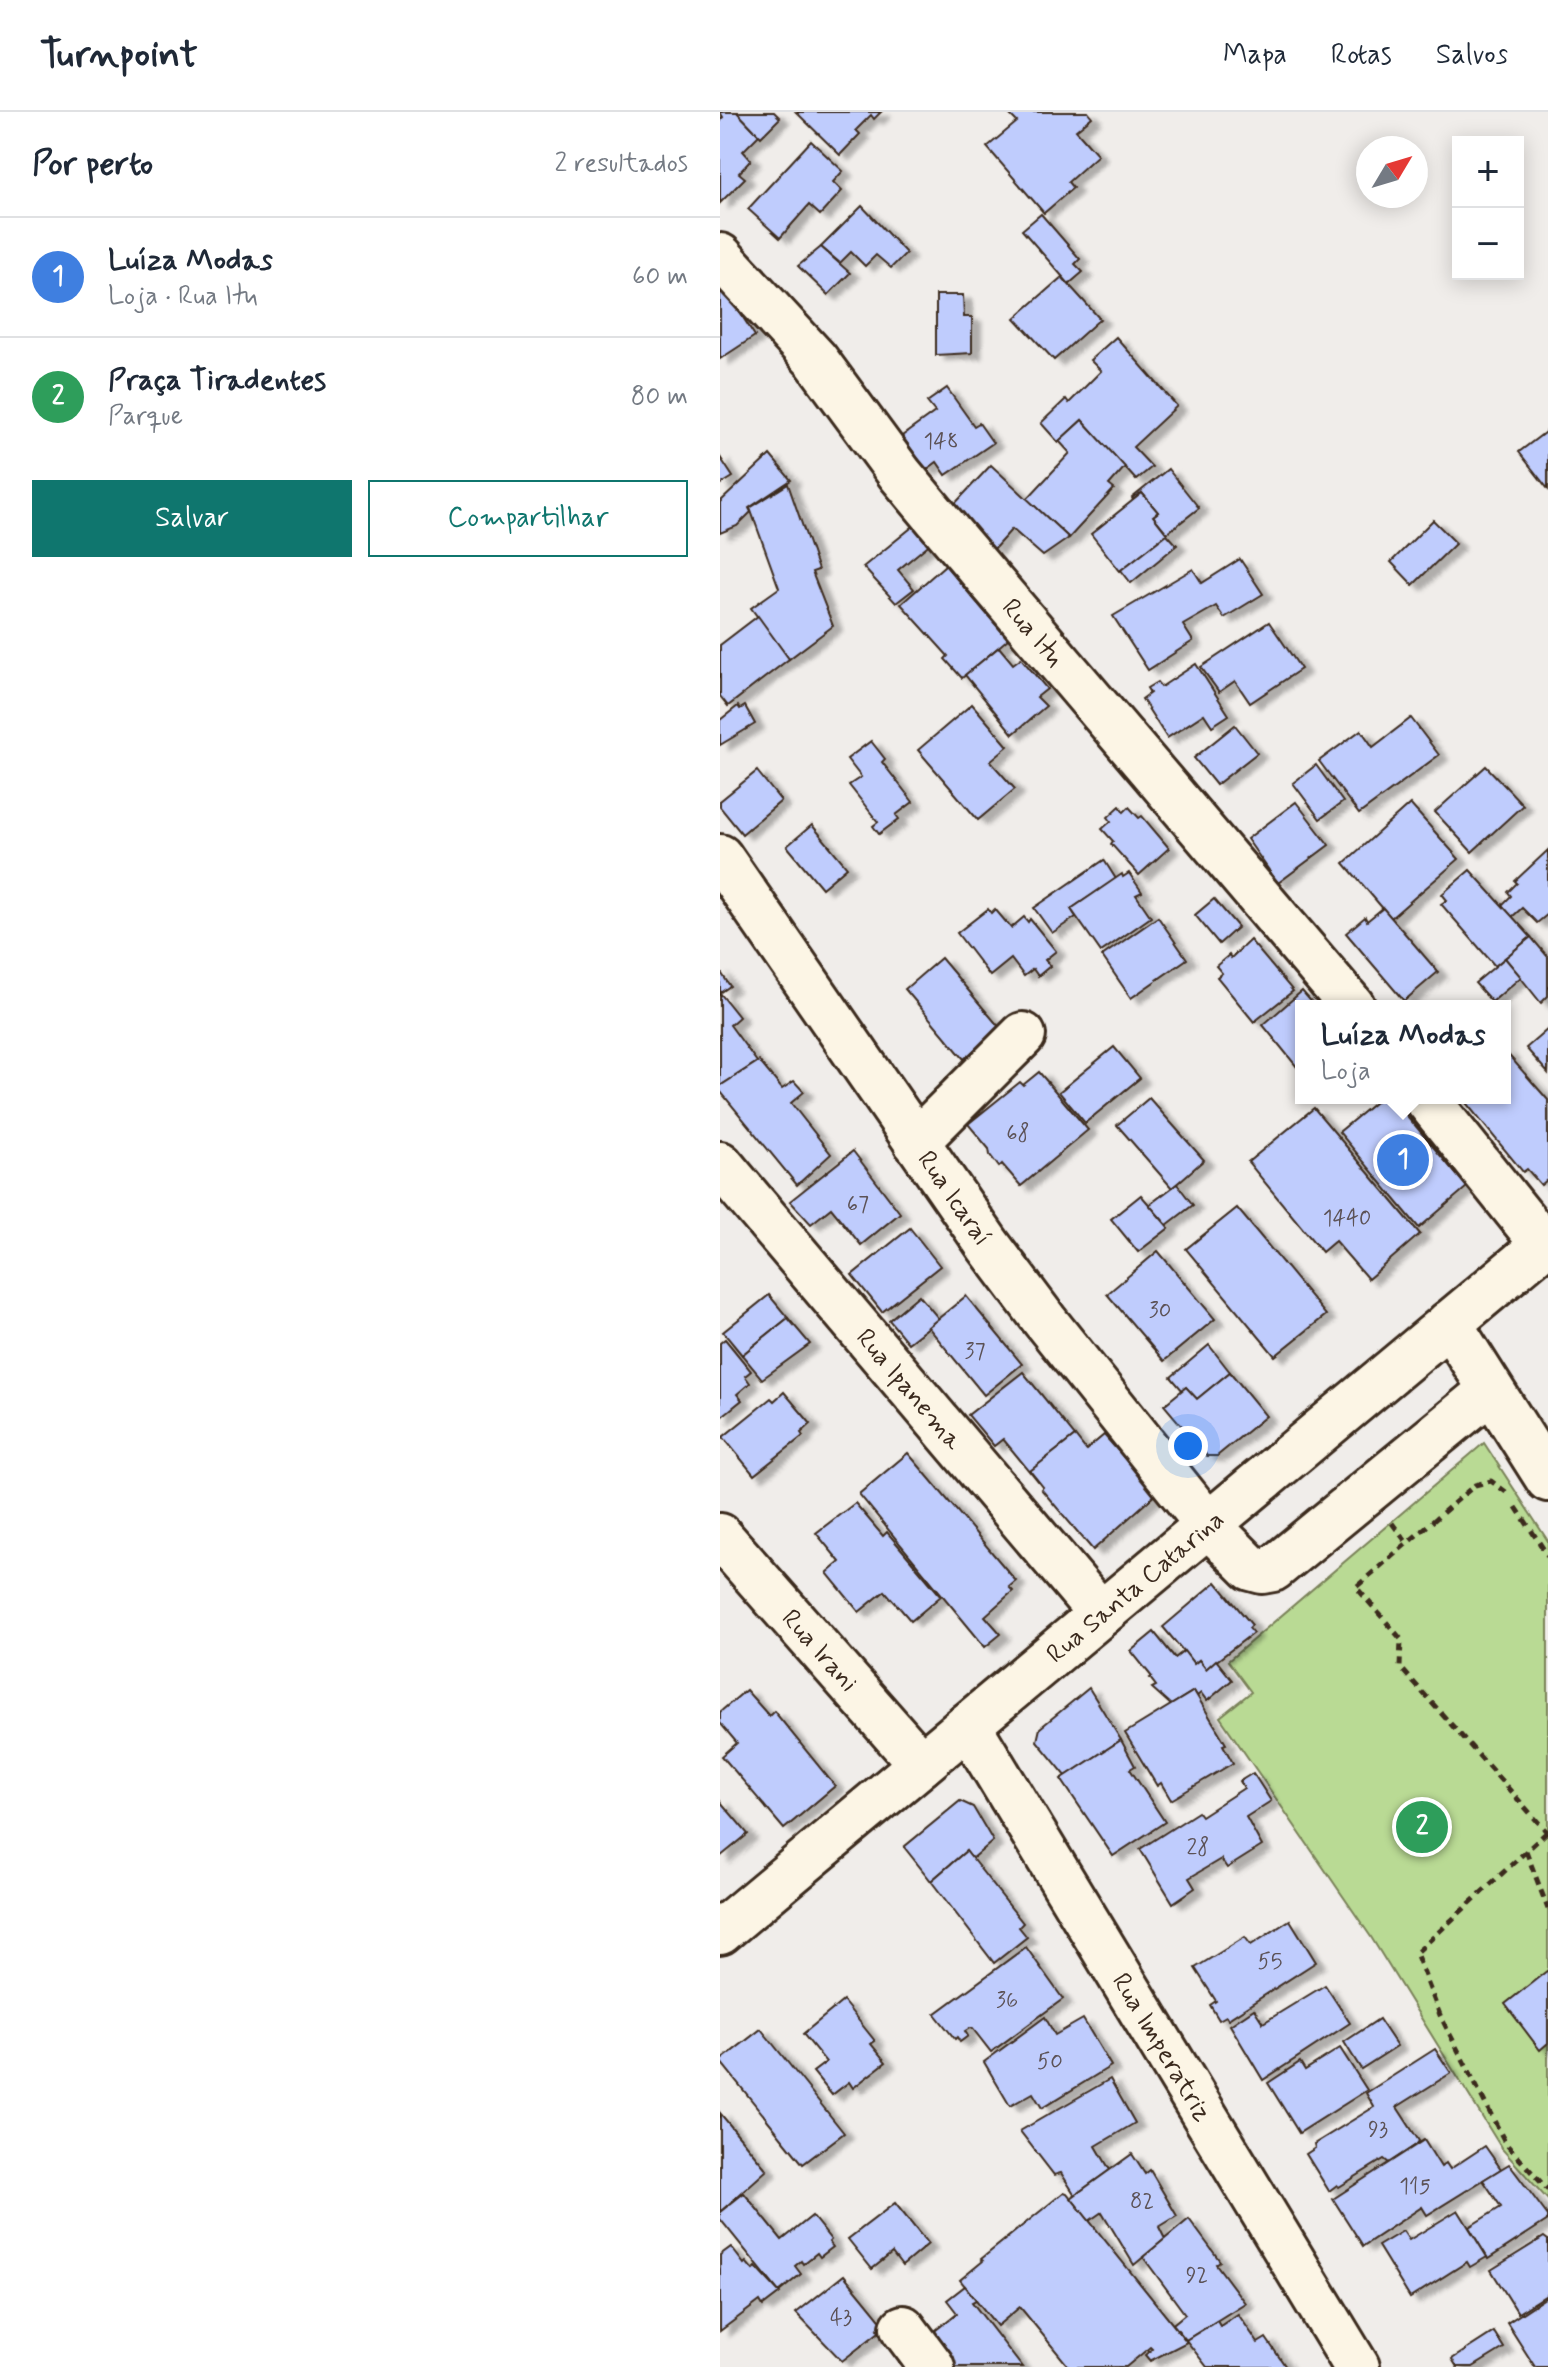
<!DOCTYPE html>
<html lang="pt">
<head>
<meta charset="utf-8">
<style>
	:root { --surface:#fff; --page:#f6f6f7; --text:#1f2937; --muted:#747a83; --line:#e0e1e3; --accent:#0f766e }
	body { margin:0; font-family:Mynerve,sans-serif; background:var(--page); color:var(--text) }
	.controls { position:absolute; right:24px; top:24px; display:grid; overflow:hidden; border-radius:0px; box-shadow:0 4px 20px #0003 }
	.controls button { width:72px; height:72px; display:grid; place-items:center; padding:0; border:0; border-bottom:2px solid var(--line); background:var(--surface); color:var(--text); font:40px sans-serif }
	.compass { position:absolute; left:636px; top:24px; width:72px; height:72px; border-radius:50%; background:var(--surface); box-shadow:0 4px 20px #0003; rotate:52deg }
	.you { position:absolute; left:468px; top:1334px; width:28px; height:28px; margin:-20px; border:6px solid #fff; border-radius:50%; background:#1a73e8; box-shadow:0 0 0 12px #1a73e833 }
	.badge { display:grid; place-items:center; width:52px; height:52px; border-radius:50%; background:var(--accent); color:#fff; font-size:26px; font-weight:700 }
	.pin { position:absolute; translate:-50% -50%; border:4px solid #fff; box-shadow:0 2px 8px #0006 }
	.popup { position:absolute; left:575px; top:888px; width:216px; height:104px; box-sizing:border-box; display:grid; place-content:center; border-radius:0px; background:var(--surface); filter:drop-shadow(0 2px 6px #0005); font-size:26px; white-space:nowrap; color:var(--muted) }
	.popup b { font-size:30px; color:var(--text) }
	.popup::after { content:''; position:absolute; left:50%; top:100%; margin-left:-16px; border:16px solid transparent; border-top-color:var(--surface) }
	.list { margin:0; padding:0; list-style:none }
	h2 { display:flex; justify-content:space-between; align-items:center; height:104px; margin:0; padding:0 32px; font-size:34px }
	h2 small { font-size:26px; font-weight:400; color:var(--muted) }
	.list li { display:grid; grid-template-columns:52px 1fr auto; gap:24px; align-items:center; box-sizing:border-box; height:120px; padding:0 32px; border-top:2px solid var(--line) }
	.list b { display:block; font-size:30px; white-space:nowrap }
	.list p { margin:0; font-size:26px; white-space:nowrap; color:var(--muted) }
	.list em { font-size:26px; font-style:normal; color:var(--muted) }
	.actions { display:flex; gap:16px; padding:24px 32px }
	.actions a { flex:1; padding:18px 0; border:2px solid var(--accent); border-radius:0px; text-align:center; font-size:28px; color:var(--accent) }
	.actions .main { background:var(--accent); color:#fff }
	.map { position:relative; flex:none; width:828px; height:2255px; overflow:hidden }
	header { display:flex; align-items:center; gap:48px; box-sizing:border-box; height:112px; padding:0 40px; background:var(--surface); border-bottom:2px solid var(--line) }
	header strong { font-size:38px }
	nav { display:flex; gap:44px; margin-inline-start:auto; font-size:28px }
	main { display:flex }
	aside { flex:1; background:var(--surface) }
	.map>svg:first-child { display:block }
	.green { fill:#b9da94; stroke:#7a8259; stroke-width:2 }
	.building { fill:#bfccfd; stroke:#3b2a1e; stroke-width:2; filter:url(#shadow) }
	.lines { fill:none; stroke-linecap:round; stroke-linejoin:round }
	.minor-casing { stroke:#3b2a1e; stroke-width:50 }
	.major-casing { stroke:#3b2a1e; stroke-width:50 }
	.path { stroke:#3b2a1e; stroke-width:5; stroke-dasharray:8 6; stroke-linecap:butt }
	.minor { stroke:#fcf5e5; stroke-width:44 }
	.major { stroke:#fcf5e5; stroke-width:44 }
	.labels { text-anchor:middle; stroke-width:6; stroke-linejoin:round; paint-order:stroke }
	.number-label { font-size:22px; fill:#5c5256 }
	.street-label { font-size:26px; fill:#3b2a1e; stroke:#fcf5e5 }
</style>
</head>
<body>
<header>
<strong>Turnpoint</strong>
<nav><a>Mapa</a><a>Rotas</a><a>Salvos</a></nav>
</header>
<main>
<aside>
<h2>Por perto<small>2 resultados</small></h2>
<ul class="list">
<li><span class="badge" style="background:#3f7fe0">1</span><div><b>Luíza Modas</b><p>Loja · Rua Itu</p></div><em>60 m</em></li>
<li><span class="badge" style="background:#2e9e5b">2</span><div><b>Praça Tiradentes</b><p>Parque</p></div><em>80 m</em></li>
</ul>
<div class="actions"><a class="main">Salvar</a><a>Compartilhar</a></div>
</aside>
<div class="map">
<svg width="828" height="2255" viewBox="0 0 828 2255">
	<defs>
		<filter id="shadow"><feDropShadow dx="9" dy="5" stdDeviation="2" flood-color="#0004"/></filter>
	</defs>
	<rect width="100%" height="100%" fill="#f0edea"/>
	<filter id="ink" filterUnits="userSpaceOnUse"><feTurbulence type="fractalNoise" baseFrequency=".0125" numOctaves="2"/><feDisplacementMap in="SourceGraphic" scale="16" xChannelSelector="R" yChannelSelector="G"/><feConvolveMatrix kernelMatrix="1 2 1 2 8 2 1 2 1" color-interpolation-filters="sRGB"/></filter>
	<g filter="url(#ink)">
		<!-- green -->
		<polygon class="green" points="764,1331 828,1429 828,2088 782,2037 651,1825 500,1605 531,1580 508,1549"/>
		<!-- building -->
		<g class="building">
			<polygon points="0,0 17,0 39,23 23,39 31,48 19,61 25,66 0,91 0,8 3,5"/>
			<polygon points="17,0 54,0 60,6 41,25"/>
			<polygon points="76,0 161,0 154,7 151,3 136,18 140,22 120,43"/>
			<polygon points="291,0 368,0 372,5 356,18 378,43 348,70 353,76 324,101 267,35 297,10 289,2"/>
			<polygon points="91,29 123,59 113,70 122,79 100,103 89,93 60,126 28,97"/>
			<polygon points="142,94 186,141 171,156 156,143 145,154 131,140 120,151 101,135"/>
			<polygon points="321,102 360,147 355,152 363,160 349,172 302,118"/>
			<polygon points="101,135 130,161 108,183 78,154"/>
			<polygon points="342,165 380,207 334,248 295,206"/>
			<polygon points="0,170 35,224 0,247"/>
			<polygon points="216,183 243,183 244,205 252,205 252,241 216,243"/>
			<polygon points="396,225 457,294 413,335 432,355 416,368 362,308 338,330 321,311 346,287 349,291 381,259 370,248"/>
			<polygon points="227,276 254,314 259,311 273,331 226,363 217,350 206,358 182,324 215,300 207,290"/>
			<polygon points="362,308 405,355 389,373 394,377 349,426 307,387 350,341 339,329"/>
			<polygon points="828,318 828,377 799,340"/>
			<polygon points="50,343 71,368 29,396 31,400 17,414 0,421 0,390"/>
			<polygon points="0,345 13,365 0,373"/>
			<polygon points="271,353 349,426 323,444 292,417 273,438 229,398"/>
			<polygon points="448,357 479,396 447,421 433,404 438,400 422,381 413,388 412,386"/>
			<polygon points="68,372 98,458 92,460 113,514 69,547 31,496 59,476 30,396"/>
			<polygon points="422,381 438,400 433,404 447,422 400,459 371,422"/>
			<polygon points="713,408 736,431 693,473 671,450"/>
			<polygon points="196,412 212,430 178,458 194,477 176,491 143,455"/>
			<polygon points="447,422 457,433 411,471 401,458"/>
			<polygon points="520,447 543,482 504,506 496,494 463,513 473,529 428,558 393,504 473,457 482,471"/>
			<polygon points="225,453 288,527 242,566 225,547 228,544 181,492"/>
			<polygon points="38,504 69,547 8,594 0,584 0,533"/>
			<polygon points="549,510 581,557 530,591 515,569 499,580 481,555"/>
			<polygon points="279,535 293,552 301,546 327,577 317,585 326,594 293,622 245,563"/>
			<polygon points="476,552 509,603 492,614 484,602 447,626 422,587 430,581 427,576 437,570 441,575"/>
			<polygon points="252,592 288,634 270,649 295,677 258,708 198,638"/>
			<polygon points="18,594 20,597 25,594 35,612 0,633 0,608"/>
			<polygon points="691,606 719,643 639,702 599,649 641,618 653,635"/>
			<polygon points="515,613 537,641 496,673 474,646"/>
			<polygon points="151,629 165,647 162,650 193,690 176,703 179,707 159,722 153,714 158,710 129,673 141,665 127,647"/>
			<polygon points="596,653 623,690 600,707 573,671"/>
			<polygon points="766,654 803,693 752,740 715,700"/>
			<polygon points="37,659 61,689 22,722 0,695 0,689"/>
			<polygon points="576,690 609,733 558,771 527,727"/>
			<polygon points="690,692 739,747 671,806 624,751"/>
			<polygon points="400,694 404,700 409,695 419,706 422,704 449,736 419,763 391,732 393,729 382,717 391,709 388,705"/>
			<polygon points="92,713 127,755 102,776 67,734"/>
			<polygon points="828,738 828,802 817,811 802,796 792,805 782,793 791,784 788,780 797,771 795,769"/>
			<polygon points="384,748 396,767 351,797 356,805 332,821 314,796"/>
			<polygon points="750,758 811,825 775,854 721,792 727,788 722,782"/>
			<polygon points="409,761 422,780 416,783 431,805 381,840 351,797 402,762 403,765"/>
			<polygon points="494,787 518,815 499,832 475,803"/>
			<polygon points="663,796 718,860 684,889 626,821 645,805 647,809"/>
			<polygon points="268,797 271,801 275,797 291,816 304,805 308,810 310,807 336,839 325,848 330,854 318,864 313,857 304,864 291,847 270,864 237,821"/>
			<polygon points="438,805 467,847 411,886 382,844"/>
			<polygon points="811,825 828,845 828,884 821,891 785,846"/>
			<polygon points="530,828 573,879 534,910 497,865 502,861 496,854 509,843 511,846"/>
			<polygon points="221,846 280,916 244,947 185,877"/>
			<polygon points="785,846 801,865 772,890 755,871"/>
			<polygon points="0,859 10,874 0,881"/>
			<polygon points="582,879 595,894 581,894 581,960 543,913"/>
			<polygon points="0,881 19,905 10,913 37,950 0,974"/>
			<polygon points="828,917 828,961 806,936"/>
			<polygon points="394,935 420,966 365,1011 339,980"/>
			<polygon points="785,939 828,988 828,1067 821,1073 807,1057 803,1060 742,986 785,986"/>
			<polygon points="39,949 62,977 74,969 84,980 71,991 111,1042 77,1073 0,979 0,974"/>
			<polygon points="319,960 368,1018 301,1074 282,1052 279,1055 270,1043 269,1037 248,1012 300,970 303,973"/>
			<polygon points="429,986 484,1048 452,1076 397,1013"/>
			<polygon points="660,986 672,986 747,1075 699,1116 619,1020"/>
			<polygon points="594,996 700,1122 648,1167 615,1129 602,1140 528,1050"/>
			<polygon points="133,1039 180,1101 141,1133 111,1096 91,1112 70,1089"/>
			<polygon points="457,1072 473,1093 447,1113 429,1093"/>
			<polygon points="421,1083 449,1116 418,1140 391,1107"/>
			<polygon points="517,1096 606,1203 555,1244 466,1137"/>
			<polygon points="190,1116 220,1154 162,1200 132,1163"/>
			<polygon points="438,1139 495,1207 444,1249 387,1182"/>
			<polygon points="49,1183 68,1206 22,1243 3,1220"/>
			<polygon points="199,1183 219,1207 188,1231 169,1208"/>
			<polygon points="246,1184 302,1252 264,1283 208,1215"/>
			<polygon points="68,1206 90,1232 42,1267 22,1243"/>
			<polygon points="5,1227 31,1259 25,1264 30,1271 17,1282 22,1288 0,1306 0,1231"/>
			<polygon points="489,1233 510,1260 477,1287 466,1275 462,1278 451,1265"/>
			<polygon points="303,1260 355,1324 310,1360 283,1327 274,1334 248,1303"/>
			<polygon points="510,1260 546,1304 497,1344 487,1344 444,1293 466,1275 477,1287"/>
			<polygon points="64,1280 91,1312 81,1321 83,1324 34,1363 3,1325 51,1286 54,1289"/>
			<polygon points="384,1323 436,1382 373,1438 321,1377 323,1375 310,1359 355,1324 366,1338"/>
			<polygon points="188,1341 296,1469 289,1475 293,1479 265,1504 281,1522 265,1535 139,1382"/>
			<polygon points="135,1391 163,1424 167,1420 221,1484 191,1509 165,1479 139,1500 107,1461 120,1450 96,1421"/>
			<polygon points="496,1470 532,1513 529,1516 533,1521 486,1557 479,1548 474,1552 443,1515"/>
			<polygon points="434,1520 455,1546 464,1539 474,1552 479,1548 486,1557 496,1548 512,1568 487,1589 481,1581 477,1584 474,1579 451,1593 432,1576 436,1574 430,1566 432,1565 411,1539"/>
			<polygon points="369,1576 401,1628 346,1664 317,1629 320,1616"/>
			<polygon points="26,1578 49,1604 54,1599 115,1674 64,1717 2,1644 17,1631 0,1611 0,1600"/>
			<polygon points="474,1579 506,1632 503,1633 513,1651 451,1688 441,1671 437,1674 405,1621"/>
			<polygon points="401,1628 415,1654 410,1657 445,1710 393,1744 341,1667"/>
			<polygon points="533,1661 551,1689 526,1705 542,1734 507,1756 501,1747 469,1766 475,1776 453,1791 420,1737 478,1700 481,1704 524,1676 520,1669"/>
			<polygon points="0,1689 28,1722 0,1745"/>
			<polygon points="240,1689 253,1695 273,1729 252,1747 246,1739 211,1769 184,1735"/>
			<polygon points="246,1739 303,1811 299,1815 307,1825 274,1851 211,1769"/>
			<polygon points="570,1808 596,1850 508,1907 506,1904 499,1908 490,1893 496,1889 475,1856 525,1825 531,1833"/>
			<polygon points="306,1835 343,1887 271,1940 253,1917 250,1916 245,1919 248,1924 240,1930 237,1925 235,1927 215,1902"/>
			<polygon points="828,1858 828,1931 820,1938 785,1892"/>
			<polygon points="605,1873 630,1911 543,1968 510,1913 534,1897 543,1911"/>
			<polygon points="123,1889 155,1929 151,1932 166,1950 133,1976 129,1970 112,1983 93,1960 106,1950 83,1922"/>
			<polygon points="325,1905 335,1923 363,1907 391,1954 322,1996 313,1981 290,1994 264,1950"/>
			<polygon points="659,1907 677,1934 641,1957 624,1930"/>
			<polygon points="41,1917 124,2021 83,2052 0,1949"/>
			<polygon points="620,1936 647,1978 579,2021 548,1971 580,1950 585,1958"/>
			<polygon points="715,1937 731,1961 677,1995 699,2029 696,2033 669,2051 664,2047 619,2075 617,2073 609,2079 586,2042 595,2036 594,2032 654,1995 646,1981"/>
			<polygon points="390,1967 415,2011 376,2034 390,2058 355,2083 341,2061 334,2063 300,2019"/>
			<polygon points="0,2001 47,2058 0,2100"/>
			<polygon points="704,2028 721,2055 726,2051 730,2057 765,2034 781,2057 707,2103 702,2095 643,2134 613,2087"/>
			<polygon points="412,2042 425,2062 430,2058 457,2104 439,2115 445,2127 414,2153 382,2100 369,2109 351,2086"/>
			<polygon points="789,2052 828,2104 828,2108 768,2147 749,2115 781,2095 763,2068"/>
			<polygon points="344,2080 347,2081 467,2230 430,2249 425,2243 432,2237 430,2235 406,2255 349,2255 300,2195 277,2214 240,2168 263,2149 261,2147"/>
			<polygon points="24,2081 62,2128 92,2104 111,2128 109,2130 113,2135 100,2145 97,2141 83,2152 81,2149 75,2154 81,2162 59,2180 0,2107 0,2100"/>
			<polygon points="175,2091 208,2132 182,2154 172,2141 152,2157 128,2127"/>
			<polygon points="738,2098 767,2145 750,2155 747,2150 690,2186 658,2134 683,2119 689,2128"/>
			<polygon points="469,2107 500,2149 496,2152 525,2191 466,2228 453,2212 465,2202 423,2145"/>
			<polygon points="824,2125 828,2128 828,2182 798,2201 771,2158"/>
			<polygon points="11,2135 24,2152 26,2150 33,2158 36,2155 60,2181 43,2194 40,2189 0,2219 0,2143"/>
			<polygon points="124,2163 164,2212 157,2217 159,2220 122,2249 76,2201"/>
			<polygon points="245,2174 256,2188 252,2190 302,2255 229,2255 206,2226 237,2201 227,2188"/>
			<polygon points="828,2184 828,2255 815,2255 787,2211"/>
			<polygon points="518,2202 538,2231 546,2226 566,2255 487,2255 466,2228 497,2209 500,2214"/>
			<polygon points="774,2220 784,2236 753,2255 737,2255 732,2247"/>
		</g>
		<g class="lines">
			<!-- minor casing -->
			<g class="minor-casing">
				<g id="minor">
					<path id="s1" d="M0,144L96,248L180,362L220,410L632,894"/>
					<path id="s2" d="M0,745L268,1133L325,1209L488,1413L531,1456L542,1459L553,1457L771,1278"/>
					<polyline points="706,986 823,1132"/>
					<polyline points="196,1030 303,923"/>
					<path id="s3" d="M0,1052L381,1502"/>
					<polyline points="729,1211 828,1367"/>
					<path id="s4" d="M0,1424L201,1652"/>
					<path id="s5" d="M248,1613L637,2255"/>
					<polyline points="183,2216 212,2255"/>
				</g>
			</g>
			<!-- major casing -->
			<g class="major-casing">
				<g id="major">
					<path id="s6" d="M0,1820L828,1129"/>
				</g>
			</g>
			<!-- path -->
			<g class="path">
				<polyline points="786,1380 771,1369 755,1373 636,1475 681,1527 680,1555 827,1720"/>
				<polyline points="796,1395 828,1444"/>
				<polyline points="672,1411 687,1431"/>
				<polyline points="827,1720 696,1841 720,1903 786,2032 828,2078"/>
				<polyline points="806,1739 828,1797"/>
			</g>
			<!-- minor -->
			<use href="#minor" class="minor"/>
			<!-- major -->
			<use href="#major" class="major"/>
		</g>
	</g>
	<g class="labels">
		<!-- number labels -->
		<g class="number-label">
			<text x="221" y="336">148</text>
			<text x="298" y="1028">68</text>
			<text x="138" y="1099">67</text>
			<text x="627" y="1113">1440</text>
			<text x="440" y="1205">30</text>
			<text x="255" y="1246">37</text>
			<text x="478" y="1742">28</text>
			<text x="550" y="1856">55</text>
			<text x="287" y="1895">36</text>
			<text x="330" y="1956">50</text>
			<text x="658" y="2024">93</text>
			<text x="695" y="2081">115</text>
			<text x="422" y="2096">82</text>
			<text x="477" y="2170">92</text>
			<text x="121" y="2212">43</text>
		</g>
		<!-- street labels -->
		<g class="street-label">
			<text dy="9" stroke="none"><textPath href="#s1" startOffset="490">Rua Itu</textPath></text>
			<text dy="9" stroke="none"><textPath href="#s2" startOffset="414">Rua Icaraí</textPath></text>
			<text dy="9" stroke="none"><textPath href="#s3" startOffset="294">Rua Ipanema</textPath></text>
			<text dy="9" stroke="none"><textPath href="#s6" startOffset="540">Rua Santa Catarina</textPath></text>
			<text dy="9" stroke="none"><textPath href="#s4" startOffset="152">Rua Irani</textPath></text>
			<text dy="9" stroke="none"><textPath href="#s5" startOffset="376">Rua Imperatriz</textPath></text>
		</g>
	</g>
</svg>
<div class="controls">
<button>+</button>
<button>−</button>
</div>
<svg class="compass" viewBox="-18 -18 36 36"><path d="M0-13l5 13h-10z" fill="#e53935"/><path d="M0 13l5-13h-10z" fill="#747a83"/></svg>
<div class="you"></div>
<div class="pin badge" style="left:683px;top:1048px;background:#3f7fe0">1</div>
<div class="popup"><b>Luíza Modas</b>Loja</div>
<div class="pin badge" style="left:702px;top:1715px;background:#2e9e5b">2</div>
</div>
</main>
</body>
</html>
